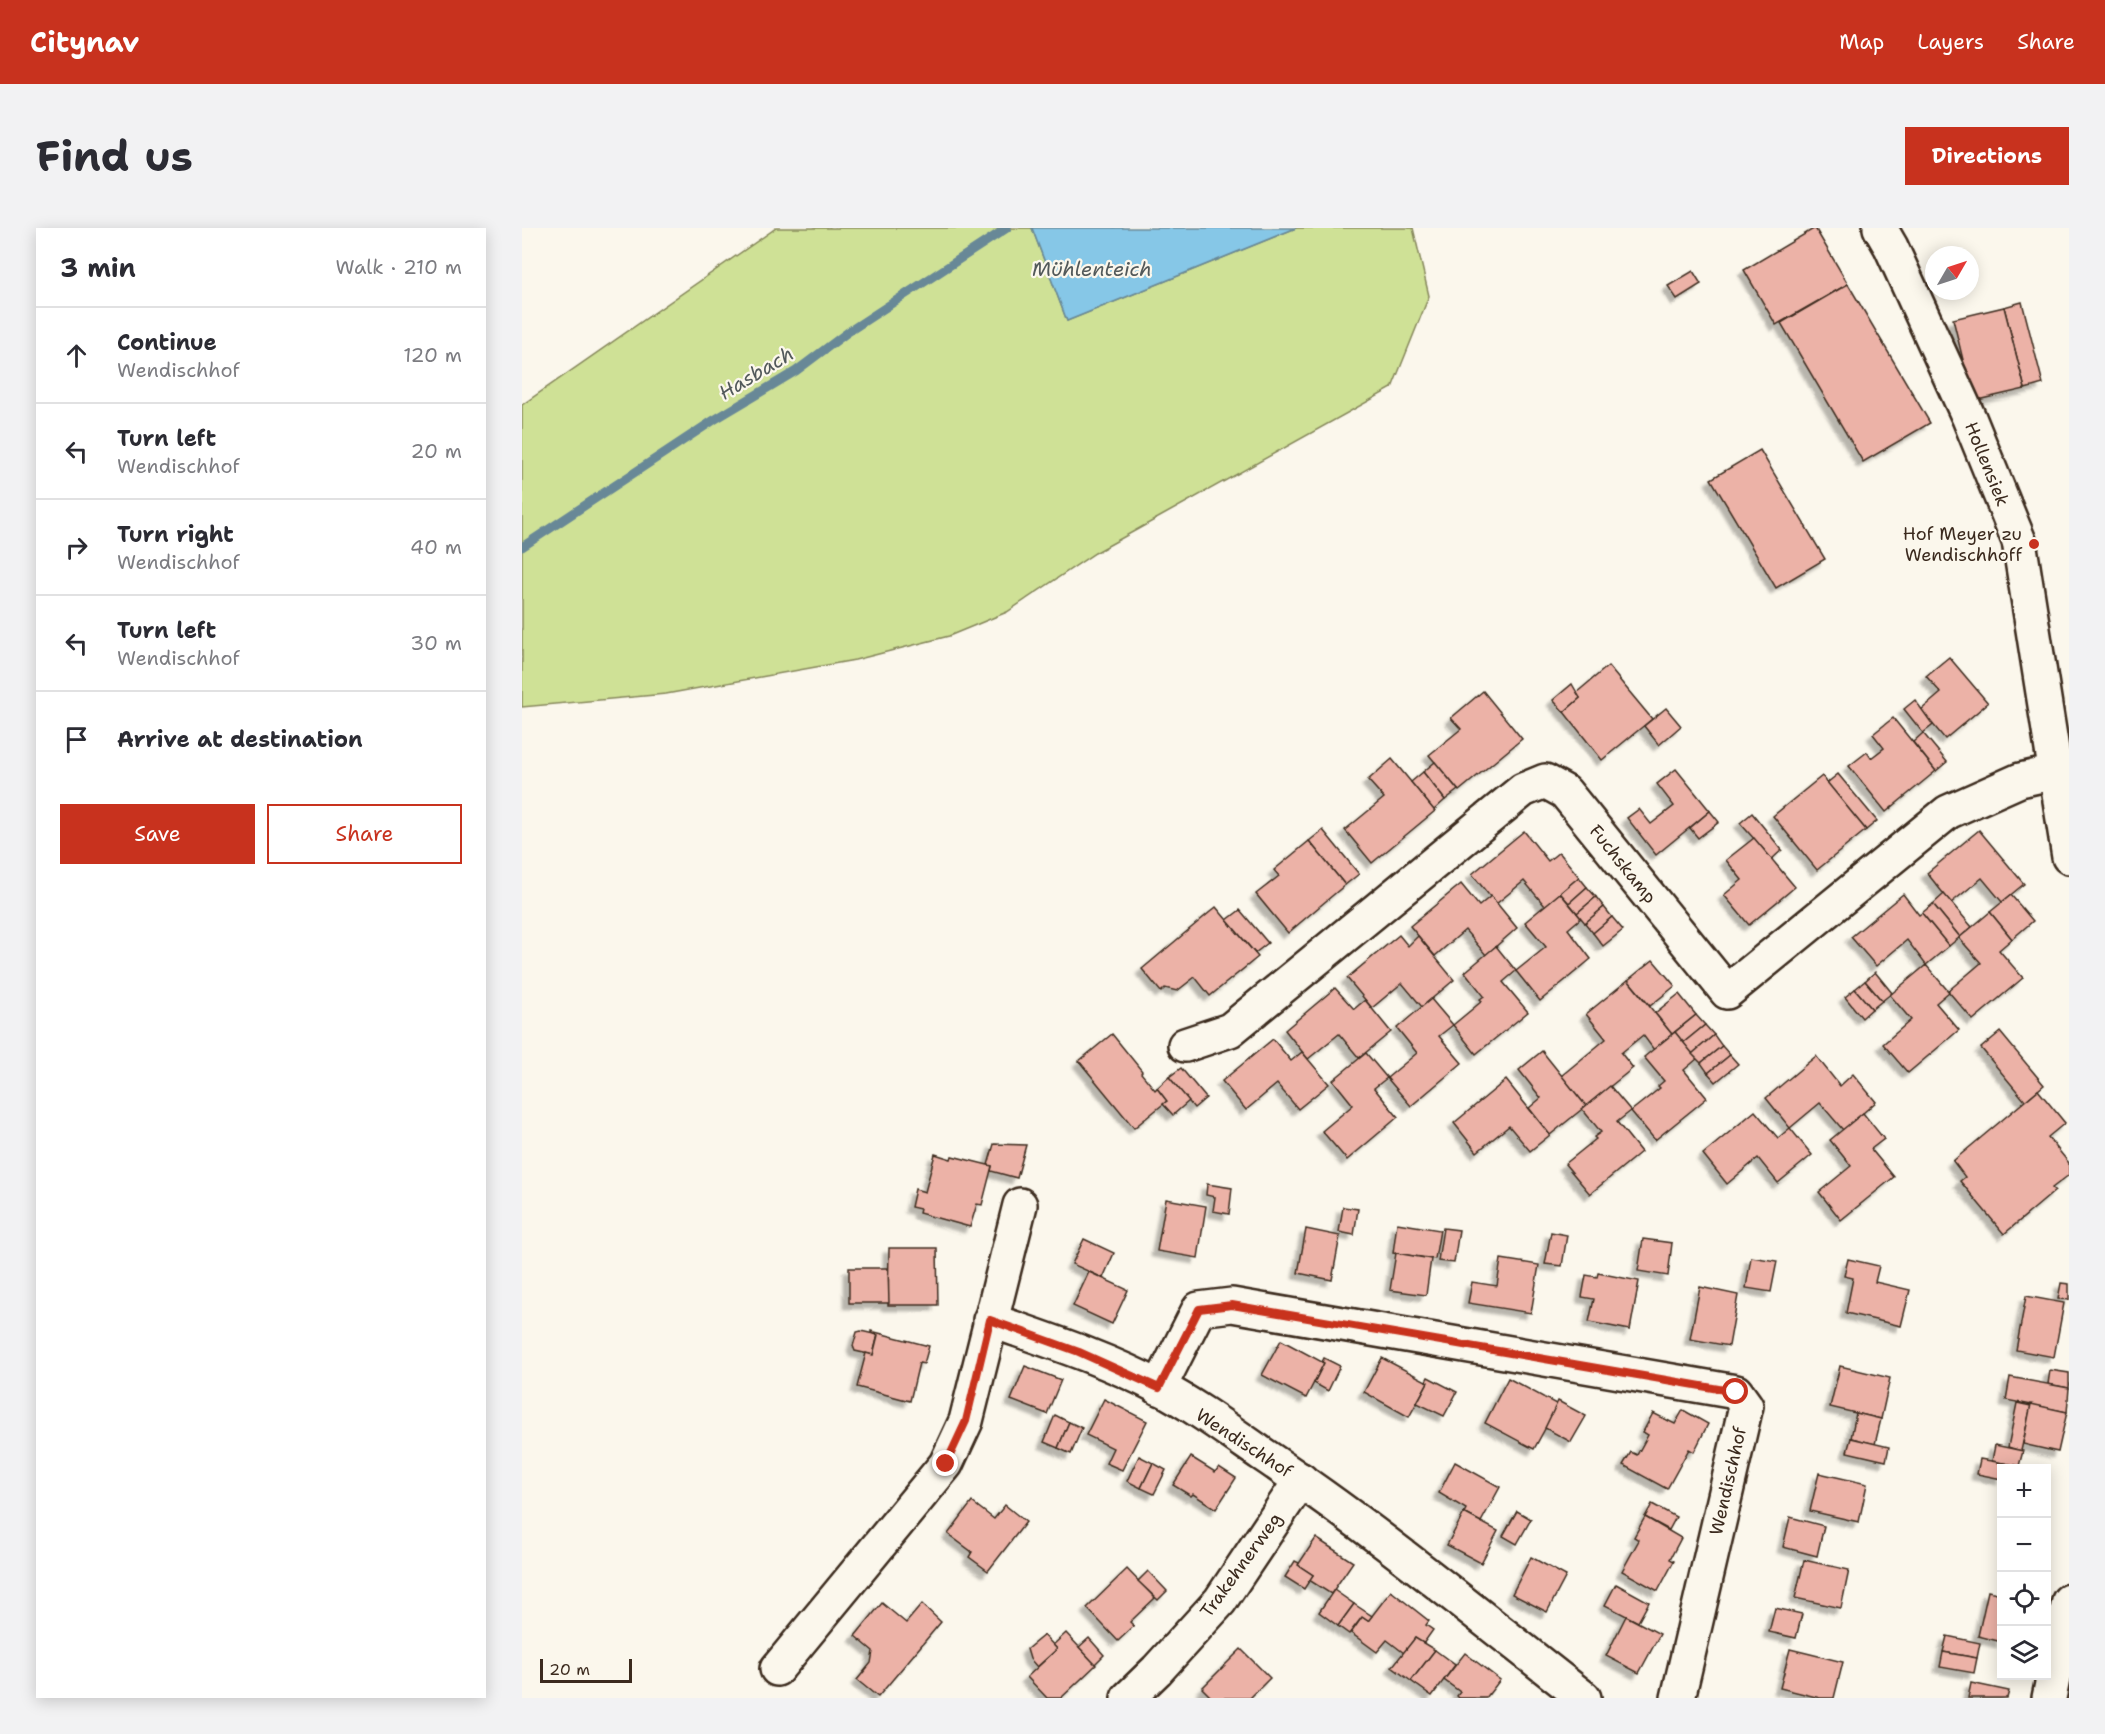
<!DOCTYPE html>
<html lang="en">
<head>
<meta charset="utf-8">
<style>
	:root { --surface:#fff; --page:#f2f2f3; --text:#2b2b33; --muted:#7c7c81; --line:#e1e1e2; --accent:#c8321e }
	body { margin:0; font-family:"Shantell Sans",sans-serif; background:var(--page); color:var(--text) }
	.controls { position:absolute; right:18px; bottom:18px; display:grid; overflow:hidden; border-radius:0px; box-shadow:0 3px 15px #0003 }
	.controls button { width:54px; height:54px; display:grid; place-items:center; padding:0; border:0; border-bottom:2px solid var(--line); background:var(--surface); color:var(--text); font:30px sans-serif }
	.compass { position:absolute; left:1403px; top:18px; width:54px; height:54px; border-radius:50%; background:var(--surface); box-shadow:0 3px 15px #0003; rotate:51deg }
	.scale { position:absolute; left:18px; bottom:15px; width:92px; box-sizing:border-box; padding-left:6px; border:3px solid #3b2a1e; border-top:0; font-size:16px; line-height:21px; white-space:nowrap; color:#3b2a1e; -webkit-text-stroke:4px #fbf7ec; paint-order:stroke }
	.stop { position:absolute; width:18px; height:18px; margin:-14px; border:4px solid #c8321e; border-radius:50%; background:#fff }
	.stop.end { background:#c8321e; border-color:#fff; box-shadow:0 2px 6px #0008 }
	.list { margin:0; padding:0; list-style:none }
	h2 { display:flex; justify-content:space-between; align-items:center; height:78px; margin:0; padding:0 24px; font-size:26px }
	h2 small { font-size:20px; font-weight:400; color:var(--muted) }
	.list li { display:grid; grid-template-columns:39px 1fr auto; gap:18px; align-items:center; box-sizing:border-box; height:96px; padding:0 24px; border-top:2px solid var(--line) }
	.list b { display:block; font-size:22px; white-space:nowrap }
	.list p { margin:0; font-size:20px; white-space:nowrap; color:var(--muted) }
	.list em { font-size:20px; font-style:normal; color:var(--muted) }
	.actions { display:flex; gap:12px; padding:18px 24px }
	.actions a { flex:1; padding:14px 0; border:2px solid var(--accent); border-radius:0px; text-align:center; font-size:21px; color:var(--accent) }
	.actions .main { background:var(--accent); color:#fff }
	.icon { flex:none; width:33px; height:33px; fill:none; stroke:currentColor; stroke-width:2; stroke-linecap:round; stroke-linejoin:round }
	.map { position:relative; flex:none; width:1547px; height:1470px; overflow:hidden; border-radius:0px }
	header { display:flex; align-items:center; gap:36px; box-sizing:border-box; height:84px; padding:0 30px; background:var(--accent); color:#fff }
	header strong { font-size:28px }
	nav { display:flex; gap:33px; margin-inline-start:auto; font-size:21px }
	.intro { display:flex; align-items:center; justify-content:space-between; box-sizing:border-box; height:144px; padding:0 36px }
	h1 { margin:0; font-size:42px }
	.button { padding:15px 27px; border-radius:0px; background:var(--accent); color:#fff; font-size:21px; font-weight:700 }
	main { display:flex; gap:36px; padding:0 36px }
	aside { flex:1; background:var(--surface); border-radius:0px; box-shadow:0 3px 15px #0003 }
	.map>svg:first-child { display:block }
	.green { fill:#cfe196; stroke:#85865a; stroke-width:1.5 }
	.water { fill:#86c7e7; stroke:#688897; stroke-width:1.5 }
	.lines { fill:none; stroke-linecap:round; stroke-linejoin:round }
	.stream { stroke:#688897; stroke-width:9 }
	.building { fill:#ecb2a7; stroke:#3b2a1e; stroke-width:1.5; filter:url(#shadow) }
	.minor-casing { stroke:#3b2a1e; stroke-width:38 }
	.minor { stroke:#fbf7ec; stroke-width:33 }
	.route { stroke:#c8321e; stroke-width:8 }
	.poi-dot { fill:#c8321e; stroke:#fbf7ec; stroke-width:2 }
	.labels { text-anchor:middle; stroke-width:4.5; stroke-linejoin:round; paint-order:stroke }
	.street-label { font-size:18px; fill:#3b2a1e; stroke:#fbf7ec }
	.poi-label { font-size:18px; fill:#3b2a1e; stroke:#fbf7ec; text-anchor:end }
	.water-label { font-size:20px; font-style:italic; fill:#52595a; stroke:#fbf7ec }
</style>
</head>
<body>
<header>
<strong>Citynav</strong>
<nav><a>Map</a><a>Layers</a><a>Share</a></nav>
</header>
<div class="intro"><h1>Find us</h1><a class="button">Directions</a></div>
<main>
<aside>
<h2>3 min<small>Walk · 210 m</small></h2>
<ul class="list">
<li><svg class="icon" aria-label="ahead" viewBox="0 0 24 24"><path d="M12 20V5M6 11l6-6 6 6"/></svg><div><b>Continue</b><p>Wendischhof</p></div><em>120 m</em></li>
<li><svg class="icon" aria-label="left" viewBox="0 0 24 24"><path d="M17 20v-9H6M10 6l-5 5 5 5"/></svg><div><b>Turn left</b><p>Wendischhof</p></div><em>20 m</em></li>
<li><svg class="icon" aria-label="right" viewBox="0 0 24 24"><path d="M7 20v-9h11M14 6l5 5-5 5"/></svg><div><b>Turn right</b><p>Wendischhof</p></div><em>40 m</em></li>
<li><svg class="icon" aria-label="left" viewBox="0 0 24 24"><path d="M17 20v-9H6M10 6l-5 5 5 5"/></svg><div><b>Turn left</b><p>Wendischhof</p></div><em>30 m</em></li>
<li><svg class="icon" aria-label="arrive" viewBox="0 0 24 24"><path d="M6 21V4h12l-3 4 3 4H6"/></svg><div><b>Arrive at destination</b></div></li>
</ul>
<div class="actions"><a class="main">Save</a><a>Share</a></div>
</aside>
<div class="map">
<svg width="1547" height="1470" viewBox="0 0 1547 1470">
	<defs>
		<filter id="shadow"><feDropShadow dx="-5.5" dy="5.5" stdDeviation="1.5" flood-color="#0004"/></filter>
	</defs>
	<rect width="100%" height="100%" fill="#fbf7ec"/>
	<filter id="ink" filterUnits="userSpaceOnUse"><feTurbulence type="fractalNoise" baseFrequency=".0167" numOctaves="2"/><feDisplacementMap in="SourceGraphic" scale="12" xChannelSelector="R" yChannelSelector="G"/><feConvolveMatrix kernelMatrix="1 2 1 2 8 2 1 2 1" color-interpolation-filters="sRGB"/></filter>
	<g filter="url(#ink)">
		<!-- green -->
		<polygon class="green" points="254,0 510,0 545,93 774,0 891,0 907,68 870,160 573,325 485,384 427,408 333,432 144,466 0,479 0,177"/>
		<!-- water -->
		<polygon class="water" points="510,0 774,0 545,93"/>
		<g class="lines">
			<!-- stream -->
			<polyline class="stream" points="0,319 192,192 274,143 326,104 485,0"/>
		</g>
		<!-- building -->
		<g class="building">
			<polygon points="1293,0 1326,56 1254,97 1222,42"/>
			<polygon points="1171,43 1179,56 1155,71 1146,58"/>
			<polygon points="1326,56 1408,195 1341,234 1259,95"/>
			<polygon points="1500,74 1521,156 1503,161 1482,79"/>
			<polygon points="1482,79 1503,161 1451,173 1431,91"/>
			<polygon points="1238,222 1303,331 1254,360 1189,251"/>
			<polygon points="1427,429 1466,475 1423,511 1399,482 1419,465 1404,448"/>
			<polygon points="1086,438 1130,491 1080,532 1042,484 1058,470 1054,465"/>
			<polygon points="1050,456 1058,470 1042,484 1031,472"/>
			<polygon points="961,463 1000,511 937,563 907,527 939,501 929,490"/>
			<polygon points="1393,472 1411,497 1401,505 1382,481"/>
			<polygon points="1144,480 1159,498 1137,517 1122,498"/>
			<polygon points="1371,490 1414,543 1364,584 1327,538 1345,524 1349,530 1362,520 1351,506"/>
			<polygon points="1401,505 1425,534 1414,543 1391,514"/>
			<polygon points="870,531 913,583 850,635 823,602 862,570 846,552"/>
			<polygon points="913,534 936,562 923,572 901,544"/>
			<polygon points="1154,541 1188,583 1134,627 1105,590 1117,581 1129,596 1152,578 1135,556"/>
			<polygon points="901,544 923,572 912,582 889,554"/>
			<polygon points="1316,546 1355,593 1344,602 1305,555"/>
			<polygon points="1300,548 1344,602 1295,642 1251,588"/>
			<polygon points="1188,583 1197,594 1176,610 1168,600"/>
			<polygon points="1230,585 1260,622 1250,631 1218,595"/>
			<polygon points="801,602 837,646 823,657 787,613"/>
			<polygon points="1457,602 1502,656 1480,674 1460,650 1429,675 1405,645"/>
			<polygon points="1002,603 1026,633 1037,624 1057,649 1023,678 1002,653 974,676 950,646"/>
			<polygon points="1232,610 1273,659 1227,697 1202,667 1220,652 1204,632"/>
			<polygon points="787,613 823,657 766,705 734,666 757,648 752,642"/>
			<polygon points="1057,649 1065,659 1047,675 1038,665"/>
			<polygon points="939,656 957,678 969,668 995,700 964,727 943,702 913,728 888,698"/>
			<polygon points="1065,659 1074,669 1055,685 1047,675"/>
			<polygon points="1038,665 1059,690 1046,701 1069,731 1018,773 994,743 1024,719 1003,694"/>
			<polygon points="1381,666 1397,687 1400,685 1427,718 1404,737 1385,712 1354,738 1329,709"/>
			<polygon points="1422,666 1450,699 1438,709 1411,676"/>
			<polygon points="1489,667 1511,693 1490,711 1468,684"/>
			<polygon points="1074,669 1082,679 1063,695 1055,685"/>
			<polygon points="1411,676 1438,709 1427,718 1400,685"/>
			<polygon points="694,679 736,729 688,768 673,749 655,763 643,760 639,764 620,741"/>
			<polygon points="1082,679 1090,689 1071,705 1063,695"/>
			<polygon points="718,682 746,715 733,725 705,692"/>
			<polygon points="1468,684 1490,711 1477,722 1501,750 1451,792 1426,763 1459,735 1437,710"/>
			<polygon points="1090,689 1101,702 1081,718 1071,705"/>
			<polygon points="877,707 886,718 896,708 932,752 900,779 880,755 850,780 825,750"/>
			<polygon points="974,718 994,743 981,754 1006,784 954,826 931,797 960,773 958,771 962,768 943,744"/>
			<polygon points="1131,732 1153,758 1128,778 1106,752"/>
			<polygon points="1404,737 1427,764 1414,775 1437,802 1386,845 1361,816 1389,792 1368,767"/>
			<polygon points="1353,744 1370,765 1360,773 1343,753"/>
			<polygon points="1106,752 1150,806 1132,822 1121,807 1099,825 1111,840 1064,878 1039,848 1084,811 1064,786"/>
			<polygon points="1343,753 1360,773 1350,781 1333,761"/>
			<polygon points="813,760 832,781 843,772 869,804 837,830 817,806 786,831 763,802"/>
			<polygon points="1333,761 1350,781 1340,790 1323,769"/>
			<polygon points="1157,766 1174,787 1150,806 1133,785"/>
			<polygon points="909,771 931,797 917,808 940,835 889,878 865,850 895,825 875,800"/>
			<polygon points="1174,787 1183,797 1161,815 1153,804"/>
			<polygon points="1183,797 1192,807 1170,826 1161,815"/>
			<polygon points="1153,804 1175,831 1162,842 1185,870 1133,912 1109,883 1138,860 1136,858 1142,853 1122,829"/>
			<polygon points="1478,804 1522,857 1503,873 1459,820"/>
			<polygon points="590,806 620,843 619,845 633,862 635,860 645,873 612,900 557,833"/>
			<polygon points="1192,807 1200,818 1179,835 1170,826"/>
			<polygon points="751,811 769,833 780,824 807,856 776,881 755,856 724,882 700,853"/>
			<polygon points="1200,818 1208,827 1186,845 1179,835"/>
			<polygon points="1020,823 1064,878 1028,907 1007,880 1019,870 997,842"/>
			<polygon points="844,825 865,850 852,860 876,889 825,932 800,903 831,877 811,852"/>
			<polygon points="1208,827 1216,836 1194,854 1186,845"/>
			<polygon points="1294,828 1318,858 1331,846 1354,874 1321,902 1298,875 1268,900 1244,870"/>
			<polygon points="659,840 684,870 672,880 647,849"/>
			<polygon points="647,849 667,873 651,887 641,876 645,873 635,860"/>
			<polygon points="984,852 1028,907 1008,923 987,898 955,924 932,895"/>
			<polygon points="1088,858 1109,883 1095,894 1119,924 1068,966 1043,936 1074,911 1072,909 1079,904 1060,881"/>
			<polygon points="1516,862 1543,895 1526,909 1547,935 1547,947 1530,960 1533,963 1482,1006 1438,953 1443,949 1431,933"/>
			<polygon points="1233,883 1256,910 1268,900 1290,927 1256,955 1236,930 1205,956 1181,926"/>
			<polygon points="1341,885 1362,911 1349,921 1372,949 1319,992 1297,964 1329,938 1308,912"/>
			<polygon points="472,916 504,917 495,950 469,943 470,938 466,937"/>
			<polygon points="413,926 429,931 430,928 470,938 460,977 455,976 448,999 397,985 398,981 389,979 393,961 403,964"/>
			<polygon points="685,956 710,960 707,986 691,983 693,969 684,967"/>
			<polygon points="644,971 684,978 676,1030 635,1023"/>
			<polygon points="821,979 836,981 832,1007 817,1004"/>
			<polygon points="875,995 918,1002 913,1031 871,1025"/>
			<polygon points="921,1000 937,1002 932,1035 916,1033"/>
			<polygon points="784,1001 818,1008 810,1052 776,1045"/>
			<polygon points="1029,1004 1045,1007 1040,1038 1023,1036"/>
			<polygon points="562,1011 592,1025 581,1050 550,1036"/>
			<polygon points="1121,1011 1150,1015 1146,1048 1116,1043"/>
			<polygon points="367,1020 415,1020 416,1077 366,1077"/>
			<polygon points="874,1025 909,1031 904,1067 868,1062"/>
			<polygon points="1229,1029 1255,1033 1249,1064 1224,1060"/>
			<polygon points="979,1031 1017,1037 1009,1085 946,1075 950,1054 975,1058"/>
			<polygon points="1326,1031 1357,1038 1353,1054 1388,1062 1379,1098 1324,1085 1331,1050 1322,1048"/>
			<polygon points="327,1040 366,1040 367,1075 327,1075"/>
			<polygon points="567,1044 606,1062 590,1096 551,1078"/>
			<polygon points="1076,1045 1117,1053 1108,1102 1067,1094 1072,1071 1060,1069 1064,1047 1075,1049"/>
			<polygon points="1539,1055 1547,1056 1547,1072 1536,1071"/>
			<polygon points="1178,1059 1216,1067 1207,1118 1168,1111"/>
			<polygon points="1504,1068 1542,1075 1532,1129 1494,1122"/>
			<polygon points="339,1103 356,1107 351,1127 333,1123 331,1118 335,1104"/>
			<polygon points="349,1103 407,1118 402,1136 397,1135 388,1173 335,1159 344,1125 351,1127 356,1107 349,1105"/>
			<polygon points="759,1112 802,1135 784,1170 740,1147"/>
			<polygon points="802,1130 818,1138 806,1163 792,1155 802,1135 800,1134"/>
			<polygon points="860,1130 906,1154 887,1189 842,1164"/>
			<polygon points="503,1138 539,1152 525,1186 489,1172"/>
			<polygon points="1318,1138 1368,1150 1359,1191 1308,1179"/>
			<polygon points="1528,1142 1547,1145 1547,1160 1526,1156"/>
			<polygon points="906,1149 935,1164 922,1188 895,1175 906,1154 904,1153"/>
			<polygon points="1488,1149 1547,1160 1545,1184 1484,1172"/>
			<polygon points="986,1150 1036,1177 1012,1221 963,1195"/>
			<polygon points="582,1171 625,1193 600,1242 584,1235 591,1220 564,1207"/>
			<polygon points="1036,1173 1064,1188 1049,1214 1023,1200"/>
			<polygon points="1495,1175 1509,1178 1499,1223 1486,1219"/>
			<polygon points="1509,1176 1545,1184 1536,1224 1501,1216"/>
			<polygon points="1161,1182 1186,1196 1172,1224 1167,1221 1145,1261 1101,1237 1109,1224 1115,1227 1126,1207 1121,1204 1131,1185 1153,1196"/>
			<polygon points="1334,1185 1359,1191 1353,1216 1329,1210"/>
			<polygon points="533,1187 547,1194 536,1220 522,1214"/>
			<polygon points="547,1194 560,1200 549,1226 536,1220"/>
			<polygon points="1329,1210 1367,1219 1364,1233 1325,1224"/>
			<polygon points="1473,1217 1501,1223 1497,1238 1470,1233"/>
			<polygon points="617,1228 631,1235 619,1260 605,1253"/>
			<polygon points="669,1229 693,1244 697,1239 714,1250 694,1281 671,1266 669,1268 651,1257"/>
			<polygon points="1458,1231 1497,1238 1497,1240 1480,1240 1480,1251 1455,1246"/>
			<polygon points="933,1234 978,1259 959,1294 942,1285 944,1281 917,1265"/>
			<polygon points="631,1235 644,1242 632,1266 619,1260"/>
			<polygon points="1297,1245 1345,1256 1337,1294 1288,1283"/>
			<polygon points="450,1274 472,1291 483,1277 504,1294 466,1343 447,1329 450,1324 426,1306"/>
			<polygon points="1130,1276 1154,1289 1147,1302 1123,1289"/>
			<polygon points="995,1283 1009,1291 995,1316 981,1308"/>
			<polygon points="942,1285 976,1303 959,1335 925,1317"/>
			<polygon points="1123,1289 1159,1310 1148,1331 1152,1333 1136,1363 1100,1343 1117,1312 1112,1309"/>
			<polygon points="1268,1289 1302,1298 1295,1328 1261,1319"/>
			<polygon points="794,1310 831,1334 809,1366 787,1352 791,1347 776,1337"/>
			<polygon points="1009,1329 1044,1348 1025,1384 990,1366"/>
			<polygon points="1282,1332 1327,1342 1319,1380 1273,1370"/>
			<polygon points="773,1333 777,1335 776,1337 791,1347 782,1361 763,1349"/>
			<polygon points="605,1341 633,1370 608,1394 612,1398 596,1413 565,1380"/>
			<polygon points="626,1343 645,1363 636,1372 616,1353"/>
			<polygon points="1094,1356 1127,1374 1116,1394 1083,1377"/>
			<polygon points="812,1362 832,1376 816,1398 797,1384"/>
			<polygon points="869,1363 907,1393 904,1397 911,1402 901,1416 893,1410 882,1425 865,1412 855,1424 829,1405 840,1389 846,1393"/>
			<polygon points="1466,1363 1480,1366 1480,1414 1456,1408"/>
			<polygon points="360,1375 384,1395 400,1376 419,1394 356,1469 335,1452 349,1435 351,1423 333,1408"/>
			<polygon points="832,1376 850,1388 846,1393 840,1389 827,1406 816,1398"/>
			<polygon points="1253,1380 1280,1386 1274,1410 1247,1404"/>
			<polygon points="1104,1388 1138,1406 1117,1445 1084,1428"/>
			<polygon points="544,1405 574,1437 539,1470 525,1470 505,1449 535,1421 531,1417"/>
			<polygon points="522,1407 535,1421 515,1439 508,1431 505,1421"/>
			<polygon points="1425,1408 1458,1415 1455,1430 1421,1424"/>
			<polygon points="567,1410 582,1427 573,1436 557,1419"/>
			<polygon points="893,1410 913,1422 889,1453 870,1439"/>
			<polygon points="719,1421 748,1450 728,1470 690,1470 680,1460"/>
			<polygon points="1268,1421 1321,1434 1312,1470 1298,1470 1258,1460"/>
			<polygon points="913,1422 933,1437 910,1468 889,1453"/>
			<polygon points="1421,1424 1455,1430 1452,1445 1418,1439"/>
			<polygon points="943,1425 978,1452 964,1470 937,1470 935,1468 938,1464 922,1452"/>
			<polygon points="1449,1455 1487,1463 1485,1470 1446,1470"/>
		</g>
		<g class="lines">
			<!-- minor casing -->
			<g class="minor-casing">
				<g id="minor">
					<polyline points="1358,0 1369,19 1447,190 1497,313 1547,629"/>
					<polyline points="663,817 708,802 1001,562 1023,553 1043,564 1205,764 1426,584 1498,552 1534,544"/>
					<path d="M468,1092C525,1112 584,1131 637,1159C673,1178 707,1203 740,1226C852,1301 956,1387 1062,1470"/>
					<polyline points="637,1160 677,1081 710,1077 1214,1164 1224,1178 1156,1470"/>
					<polyline points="255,1441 424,1236 444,1193 498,977"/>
					<polyline points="606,1470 635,1442 698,1373 779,1252"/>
					<polyline points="1527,1470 1547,1373"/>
				</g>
			</g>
			<!-- minor -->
			<use href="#minor" class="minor"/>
		</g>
	</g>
	<g class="lines" filter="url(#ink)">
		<!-- route -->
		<polyline class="route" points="424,1236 444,1193 468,1092 557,1124 637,1160 677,1081 710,1077 1214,1164"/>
	</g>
	<!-- markers -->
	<circle class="poi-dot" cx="1512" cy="316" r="6"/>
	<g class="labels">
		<!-- street labels -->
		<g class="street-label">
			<text transform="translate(1465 236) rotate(68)" y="6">Hollensiek</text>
			<text transform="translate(1101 636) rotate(51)" y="6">Fuchskamp</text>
			<text transform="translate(722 1215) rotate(33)" y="6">Wendischhof</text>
			<text transform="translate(1206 1253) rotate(-77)" y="6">Wendischhof</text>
			<text transform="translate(719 1337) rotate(-54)" y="6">Trakehnerweg</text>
		</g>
		<!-- poi labels -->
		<g class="poi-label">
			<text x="1500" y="312">Hof Meyer zu<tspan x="1500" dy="21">Wendischhoff</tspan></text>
		</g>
		<!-- water labels -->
		<g class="water-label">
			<text x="570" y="48">Mühlenteich</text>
			<text transform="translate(234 145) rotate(-31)" y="7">Hasbach</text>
		</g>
	</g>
</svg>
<div class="controls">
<button>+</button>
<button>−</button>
<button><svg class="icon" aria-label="locate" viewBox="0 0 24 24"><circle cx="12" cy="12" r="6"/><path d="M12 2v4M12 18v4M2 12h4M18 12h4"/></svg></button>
<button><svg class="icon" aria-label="layers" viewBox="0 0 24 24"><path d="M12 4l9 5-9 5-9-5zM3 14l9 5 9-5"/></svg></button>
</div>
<svg class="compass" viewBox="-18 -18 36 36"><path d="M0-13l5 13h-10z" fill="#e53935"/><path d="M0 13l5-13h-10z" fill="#7c7c81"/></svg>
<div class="scale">20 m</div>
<div class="stop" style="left:1214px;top:1164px"></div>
<div class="stop end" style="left:424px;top:1236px"></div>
</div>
</main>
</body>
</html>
